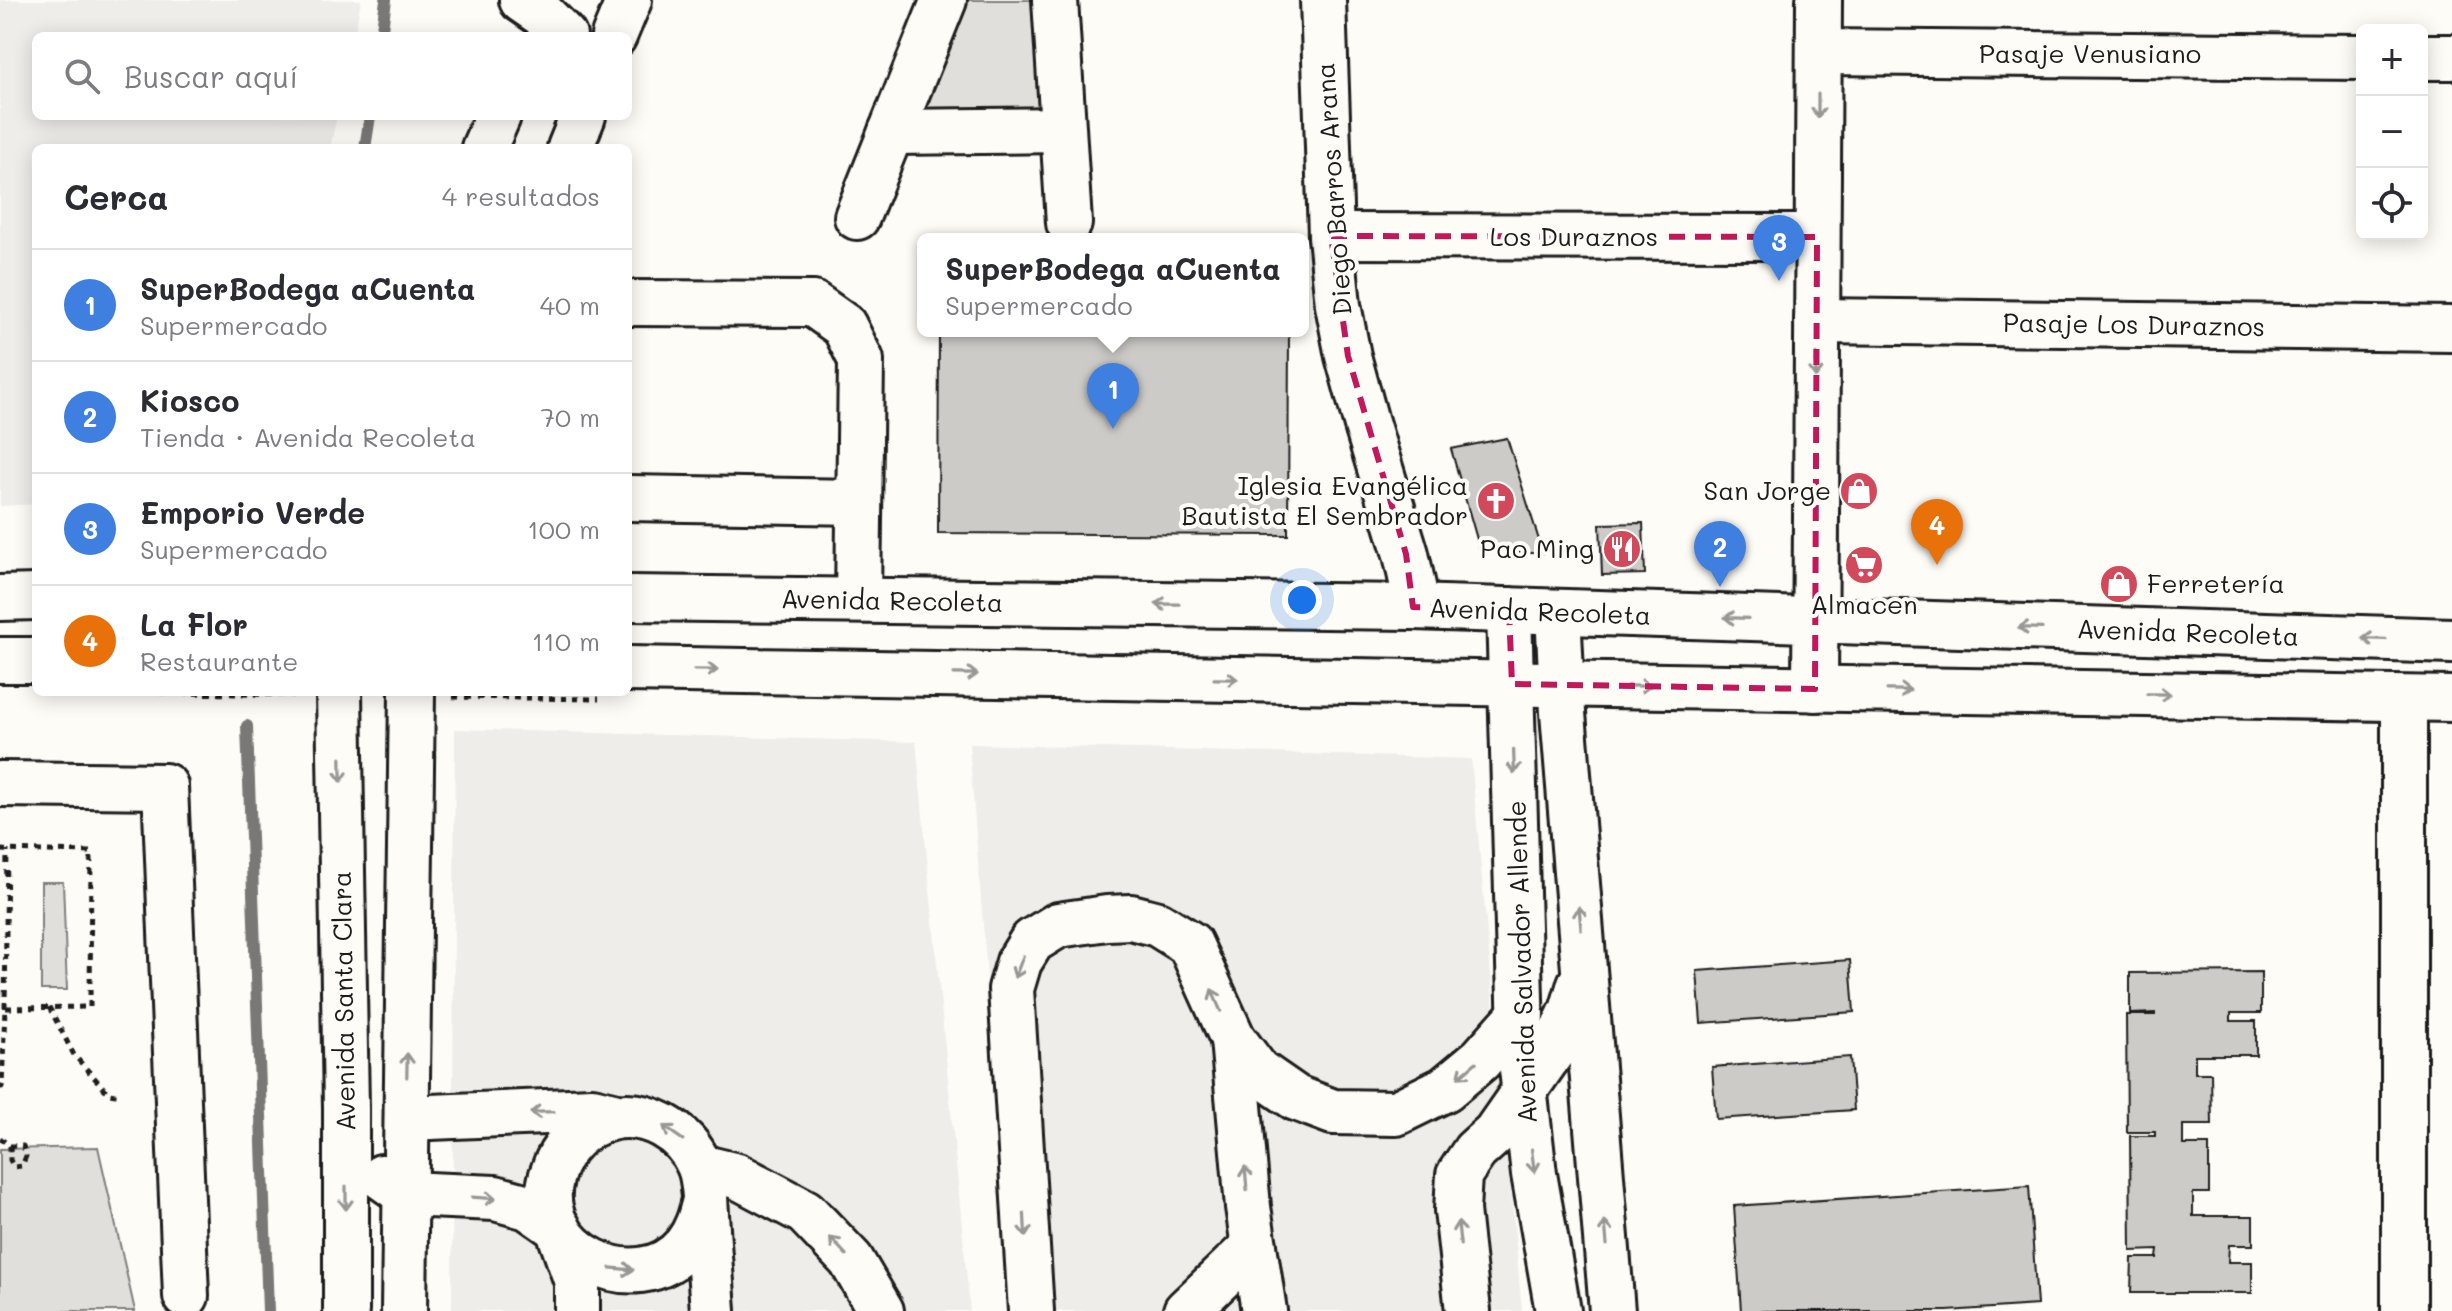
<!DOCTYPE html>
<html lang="es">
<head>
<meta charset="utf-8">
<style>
	:root { --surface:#fff; --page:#f2f2f3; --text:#2b2b33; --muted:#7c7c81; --line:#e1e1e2; --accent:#d1495b }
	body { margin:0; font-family:Mali,sans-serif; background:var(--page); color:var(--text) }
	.controls { position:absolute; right:24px; top:24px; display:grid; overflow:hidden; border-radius:12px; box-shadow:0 4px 20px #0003 }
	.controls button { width:72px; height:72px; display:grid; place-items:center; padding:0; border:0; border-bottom:2px solid var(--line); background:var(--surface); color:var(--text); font:40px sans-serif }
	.you { position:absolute; left:1302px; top:600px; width:28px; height:28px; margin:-20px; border:6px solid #fff; border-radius:50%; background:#1a73e8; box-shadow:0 0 0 12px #1a73e833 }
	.badge { display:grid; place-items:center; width:52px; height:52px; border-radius:50%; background:var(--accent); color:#fff; font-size:26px; font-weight:700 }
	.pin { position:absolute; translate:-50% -66px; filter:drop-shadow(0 2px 4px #0008) }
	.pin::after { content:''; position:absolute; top:42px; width:28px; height:24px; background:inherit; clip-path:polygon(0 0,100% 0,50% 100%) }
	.popup { position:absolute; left:917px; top:233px; width:392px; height:104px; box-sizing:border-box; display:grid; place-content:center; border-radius:12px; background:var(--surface); filter:drop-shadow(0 2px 6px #0005); font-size:26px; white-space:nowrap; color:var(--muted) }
	.popup b { font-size:30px; color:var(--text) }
	.popup::after { content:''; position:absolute; left:50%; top:100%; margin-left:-16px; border:16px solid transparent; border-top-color:var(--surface) }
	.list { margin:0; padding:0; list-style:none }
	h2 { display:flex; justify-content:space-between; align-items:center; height:104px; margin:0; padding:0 32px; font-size:34px }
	h2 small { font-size:26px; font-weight:400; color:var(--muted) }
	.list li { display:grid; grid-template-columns:52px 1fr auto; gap:24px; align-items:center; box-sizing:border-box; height:112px; padding:0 32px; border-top:2px solid var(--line) }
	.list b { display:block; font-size:30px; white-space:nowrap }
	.list p { margin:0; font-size:26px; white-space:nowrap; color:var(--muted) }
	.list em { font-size:26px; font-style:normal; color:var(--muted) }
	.icon { flex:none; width:44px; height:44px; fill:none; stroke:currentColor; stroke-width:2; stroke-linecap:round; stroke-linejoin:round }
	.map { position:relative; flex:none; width:2452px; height:1311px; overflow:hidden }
	.search { position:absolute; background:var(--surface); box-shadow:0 4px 20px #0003; left:32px; top:32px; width:600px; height:88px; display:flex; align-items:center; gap:20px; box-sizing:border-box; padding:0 28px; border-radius:12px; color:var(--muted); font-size:30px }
	.panel { position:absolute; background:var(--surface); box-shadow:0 4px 20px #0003; left:32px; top:144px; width:600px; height:552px; border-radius:12px }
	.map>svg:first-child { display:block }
	.built { fill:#eeede9 }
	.green { fill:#e0dfdb; stroke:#7e7e7c; stroke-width:2 }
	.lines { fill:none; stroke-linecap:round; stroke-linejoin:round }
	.stream { stroke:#797876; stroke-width:12 }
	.building { fill:#cccbc8; stroke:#1c1c1c; stroke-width:2 }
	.minor-casing { stroke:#1c1c1c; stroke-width:50 }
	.major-casing { stroke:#1c1c1c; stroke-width:50 }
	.path { stroke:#1c1c1c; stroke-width:5; stroke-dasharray:6 6; stroke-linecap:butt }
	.minor { stroke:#fdfcf7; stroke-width:44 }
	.major { stroke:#fdfcf7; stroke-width:44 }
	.oneway { stroke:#989794 }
	.marked { fill:none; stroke:#c2185b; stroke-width:6; stroke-dasharray:16 10; stroke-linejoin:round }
	.labels { text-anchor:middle; stroke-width:8; stroke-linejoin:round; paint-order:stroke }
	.street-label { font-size:26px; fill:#1c1c1c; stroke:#fdfcf7 }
	.poi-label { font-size:26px; fill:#1c1c1c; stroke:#fdfcf7; text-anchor:end }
</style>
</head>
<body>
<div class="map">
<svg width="2452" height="1311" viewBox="0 0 2452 1311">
	<rect width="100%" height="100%" fill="#fdfcf7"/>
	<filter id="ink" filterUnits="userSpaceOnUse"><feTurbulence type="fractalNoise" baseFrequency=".0125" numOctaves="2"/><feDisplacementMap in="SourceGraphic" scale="16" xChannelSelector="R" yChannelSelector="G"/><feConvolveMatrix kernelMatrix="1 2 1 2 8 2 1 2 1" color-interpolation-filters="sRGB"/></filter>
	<g filter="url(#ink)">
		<!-- built -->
		<g class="built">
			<polygon points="0,0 361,0 354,36 36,36 36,116 337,116 330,148 36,148 36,504 0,506"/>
			<polygon points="455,729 916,742 970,1311 452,1311"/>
			<polygon points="969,744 1471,759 1522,1311 1013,1311"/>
		</g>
		<!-- green -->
		<g class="green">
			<polygon points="965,0 1040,0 1046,110 916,116"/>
			<polygon points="41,882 63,882 67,990 41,990"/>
			<polygon points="98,1147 135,1311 0,1311 0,1149"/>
		</g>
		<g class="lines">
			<!-- stream -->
			<g class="stream">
				<polyline points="381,36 386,0"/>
				<polyline points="365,148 370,116"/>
				<polyline points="247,726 268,1311"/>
			</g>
		</g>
		<!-- building -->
		<g class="building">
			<polygon points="939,331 1289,331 1288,535 938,533"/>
			<polygon points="1507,438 1543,553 1481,553 1451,449"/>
			<polygon points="1643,523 1645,574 1602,575 1600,524"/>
			<polygon points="1850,960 1854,1012 1701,1023 1697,971"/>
			<polygon points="2261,972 2261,1013 2231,1013 2231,1021 2256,1021 2256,1055 2195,1055 2195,1073 2211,1073 2212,1125 2183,1125 2183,1145 2209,1145 2209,1193 2193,1193 2193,1216 2253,1216 2253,1245 2229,1245 2228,1262 2252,1262 2252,1293 2131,1293 2132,1258 2157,1258 2158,1250 2131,1251 2130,1136 2155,1136 2155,1132 2127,1132 2126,1015 2155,1015 2155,1013 2130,1014 2130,973"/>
			<polygon points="1850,1057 1854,1110 1716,1119 1712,1067"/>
			<polygon points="2029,1186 2037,1305 1947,1311 1741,1311 1734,1206"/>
		</g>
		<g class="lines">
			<!-- minor casing -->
			<g class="minor-casing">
				<g id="minor">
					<polyline points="522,0 541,13 564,36"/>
					<polyline points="1055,0 1069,223"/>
					<polyline points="1323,0 1331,236 1338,305 1348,356 1366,422 1406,554 1414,591 1413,607"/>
					<polyline points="614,36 629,0"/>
					<polyline points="1819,52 2362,57"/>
					<polyline points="2422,57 2452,57"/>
					<polyline points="891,132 1063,130"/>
					<polyline points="484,148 498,116"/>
					<polyline points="570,148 583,116"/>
					<polyline points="857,217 944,0"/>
					<polyline points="1331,236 1817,237"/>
					<polyline points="628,303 813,304 844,326 861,360 858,600"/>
					<polyline points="1817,321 2452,329"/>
					<polyline points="628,498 859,502"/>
					<polyline points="1509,610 1522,1069 1534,1174 1558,1311"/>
					<polyline points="1558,612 1563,713 1612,1311"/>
					<polyline points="1815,689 1819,0"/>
					<polyline points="339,692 346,1109 346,1311"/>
					<polyline points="2404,699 2404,1311"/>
					<polyline points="0,784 165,786 186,1296"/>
					<polyline points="1233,1039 1248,1207 1264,1311"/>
					<polyline points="407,1118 592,1110 613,1115"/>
					<polyline points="700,1167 737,1176 805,1212 851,1260 881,1311"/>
					<polyline points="382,1177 406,1194 495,1198 528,1207 558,1228 577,1282 577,1311"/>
					<path d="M705,1200C701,1216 697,1231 686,1245C637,1305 529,1250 552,1175C561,1146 581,1126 610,1118C647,1109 685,1132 699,1165C705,1179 705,1199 706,1214C708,1246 711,1279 713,1311"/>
					<polyline points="404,1311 412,692"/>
					<polyline points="1031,1311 1011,989 1019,962 1032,941 1058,925 1107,918 1131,917 1158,924 1190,944 1233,1039 1257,1071 1296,1098 1333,1112 1396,1113 1445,1089 1481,1059 1521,1014"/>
					<polyline points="1186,1311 1254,1246"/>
					<polyline points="1468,1311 1457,1210 1459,1175 1475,1151 1495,1133 1555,1047 1572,1011 1580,984"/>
				</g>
			</g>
			<!-- major casing -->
			<g class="major-casing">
				<g id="major">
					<polyline points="0,598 36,597"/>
					<polyline points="628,598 1413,607 2452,641"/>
					<polyline points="0,660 36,660"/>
					<polyline points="628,669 2452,699"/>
				</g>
			</g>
			<!-- path -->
			<g class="path">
				<polyline points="122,692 299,695"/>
				<polyline points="453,697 599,699"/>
				<polyline points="0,850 91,852 90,1007 5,1008 2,1087 0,1087"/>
				<polyline points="49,1007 74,1055 109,1094 122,1096"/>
				<polyline points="5,1008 7,850"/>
				<polyline points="0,1138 10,1146 23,1146 26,1156 22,1166 14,1167 10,1160 10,1146"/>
			</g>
			<!-- minor -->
			<use href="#minor" class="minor"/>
			<!-- major -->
			<use href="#major" class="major"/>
		</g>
		<!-- one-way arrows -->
		<defs><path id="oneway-shaft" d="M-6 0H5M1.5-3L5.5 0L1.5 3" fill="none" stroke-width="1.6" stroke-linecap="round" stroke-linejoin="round" transform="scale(2)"/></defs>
		<g class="oneway">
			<use href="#oneway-shaft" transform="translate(1818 106) rotate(90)"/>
			<use href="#oneway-shaft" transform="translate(1816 366) rotate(91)"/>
			<use href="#oneway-shaft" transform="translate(1167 604) rotate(-179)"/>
			<use href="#oneway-shaft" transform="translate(1736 618) rotate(-178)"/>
			<use href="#oneway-shaft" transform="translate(2030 628) rotate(-178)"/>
			<use href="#oneway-shaft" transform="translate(2374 639) rotate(-178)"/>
			<use href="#oneway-shaft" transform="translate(706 670) rotate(1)"/>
			<use href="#oneway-shaft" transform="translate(966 674) rotate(1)"/>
			<use href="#oneway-shaft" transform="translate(1226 679) rotate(1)"/>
			<use href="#oneway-shaft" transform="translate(1639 686) rotate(1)"/>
			<use href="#oneway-shaft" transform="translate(1899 690) rotate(1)"/>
			<use href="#oneway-shaft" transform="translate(2159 694) rotate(1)"/>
			<use href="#oneway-shaft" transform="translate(1514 762) rotate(88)"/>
			<use href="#oneway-shaft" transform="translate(341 770) rotate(89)"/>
			<use href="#oneway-shaft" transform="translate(1580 918) rotate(-95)"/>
			<use href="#oneway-shaft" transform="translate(1019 967) rotate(111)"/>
			<use href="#oneway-shaft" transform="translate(1216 1000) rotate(-113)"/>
			<use href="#oneway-shaft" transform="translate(407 1065) rotate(-89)"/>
			<use href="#oneway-shaft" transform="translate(1467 1070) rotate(140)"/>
			<use href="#oneway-shaft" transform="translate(542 1112) rotate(178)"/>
			<use href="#oneway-shaft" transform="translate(673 1133) rotate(-145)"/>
			<use href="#oneway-shaft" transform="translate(1533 1161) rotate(83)"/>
			<use href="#oneway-shaft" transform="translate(1246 1178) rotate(-95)"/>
			<use href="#oneway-shaft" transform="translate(346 1198) rotate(90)"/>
			<use href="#oneway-shaft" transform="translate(484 1198) rotate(4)"/>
			<use href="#oneway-shaft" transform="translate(1025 1225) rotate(87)"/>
			<use href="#oneway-shaft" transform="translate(1459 1233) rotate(-96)"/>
			<use href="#oneway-shaft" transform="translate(1606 1233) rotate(-95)"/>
			<use href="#oneway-shaft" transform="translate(838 1246) rotate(-133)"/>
			<use href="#oneway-shaft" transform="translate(622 1269) rotate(5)"/>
		</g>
	</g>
	<!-- marked area -->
	<path class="marked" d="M1331,236L1817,237L1815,689L1512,684L1509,610L1413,607L1406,554L1348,356Z"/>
	<!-- icons -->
	<defs>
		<g id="shop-disc" transform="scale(2)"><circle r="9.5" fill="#d1495b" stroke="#fdfcf7"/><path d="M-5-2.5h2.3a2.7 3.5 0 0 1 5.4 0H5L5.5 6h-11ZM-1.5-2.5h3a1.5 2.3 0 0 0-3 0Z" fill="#fff"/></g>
		<g id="church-disc" transform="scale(2)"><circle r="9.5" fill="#d1495b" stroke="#fdfcf7"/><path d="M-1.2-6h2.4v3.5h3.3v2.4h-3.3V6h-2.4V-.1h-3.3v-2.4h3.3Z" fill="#fff"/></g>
		<g id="restaurant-disc" transform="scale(2)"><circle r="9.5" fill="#d1495b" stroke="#fdfcf7"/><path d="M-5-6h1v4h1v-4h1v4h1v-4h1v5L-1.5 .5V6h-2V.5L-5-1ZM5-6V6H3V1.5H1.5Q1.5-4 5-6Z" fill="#fff"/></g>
		<g id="supermarket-disc" transform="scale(2)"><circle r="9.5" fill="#d1495b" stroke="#fdfcf7"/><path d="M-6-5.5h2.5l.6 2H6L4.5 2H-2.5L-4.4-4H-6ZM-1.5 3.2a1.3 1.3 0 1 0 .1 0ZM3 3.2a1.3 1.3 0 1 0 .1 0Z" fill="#fff"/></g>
	</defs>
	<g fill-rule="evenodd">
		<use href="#shop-disc" x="1859" y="491"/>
		<use href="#church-disc" x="1496" y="501"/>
		<use href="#restaurant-disc" x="1622" y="549"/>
		<use href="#supermarket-disc" x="1864" y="565"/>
		<use href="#shop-disc" x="2119" y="584"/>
	</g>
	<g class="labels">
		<!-- street labels -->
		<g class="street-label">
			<text x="2090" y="63">Pasaje Venusiano</text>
			<text transform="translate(1334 189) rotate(-94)" y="9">Diego Barros Arana</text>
			<text x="1574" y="246">Los Duraznos</text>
			<text transform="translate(2134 325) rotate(1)" y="9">Pasaje Los Duraznos</text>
			<text transform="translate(892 601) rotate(1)" y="9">Avenida Recoleta</text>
			<text transform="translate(1540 612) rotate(2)" y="9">Avenida Recoleta</text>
			<text transform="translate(2188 633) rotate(2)" y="9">Avenida Recoleta</text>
			<text transform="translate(1522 962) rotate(-92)" y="9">Avenida Salvador Allende</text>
			<text transform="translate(344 1001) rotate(-91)" y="9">Avenida Santa Clara</text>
		</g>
		<!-- poi labels -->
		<g class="poi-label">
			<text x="1468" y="495">Iglesia Evangélica<tspan x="1468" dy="30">Bautista El Sembrador</tspan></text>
			<text x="1831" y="500">San Jorge</text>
			<text x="1594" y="558">Pao Ming</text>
			<text x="2147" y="593" text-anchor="start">Ferretería</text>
			<text x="1864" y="614" text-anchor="middle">Almacen</text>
		</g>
	</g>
</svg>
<div class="controls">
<button>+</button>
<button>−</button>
<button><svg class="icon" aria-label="locate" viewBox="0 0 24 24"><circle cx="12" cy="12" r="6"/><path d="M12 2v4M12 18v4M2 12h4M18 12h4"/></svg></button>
</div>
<div class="you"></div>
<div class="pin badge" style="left:1113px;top:429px;background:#3f7fe0">1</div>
<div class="popup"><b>SuperBodega aCuenta</b>Supermercado</div>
<div class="pin badge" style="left:1720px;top:587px;background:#3f7fe0">2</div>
<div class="pin badge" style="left:1779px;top:281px;background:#3f7fe0">3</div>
<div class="pin badge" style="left:1937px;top:565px;background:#e8710a">4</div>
<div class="search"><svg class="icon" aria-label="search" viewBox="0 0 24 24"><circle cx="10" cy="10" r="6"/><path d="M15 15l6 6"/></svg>Buscar aquí</div>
<section class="panel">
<h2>Cerca<small>4 resultados</small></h2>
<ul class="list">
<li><span class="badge" style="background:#3f7fe0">1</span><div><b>SuperBodega aCuenta</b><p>Supermercado</p></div><em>40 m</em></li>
<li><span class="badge" style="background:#3f7fe0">2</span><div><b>Kiosco</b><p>Tienda · Avenida Recoleta</p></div><em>70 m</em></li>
<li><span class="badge" style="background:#3f7fe0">3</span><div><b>Emporio Verde</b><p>Supermercado</p></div><em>100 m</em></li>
<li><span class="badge" style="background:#e8710a">4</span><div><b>La Flor</b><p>Restaurante</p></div><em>110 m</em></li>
</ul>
</section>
</div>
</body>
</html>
